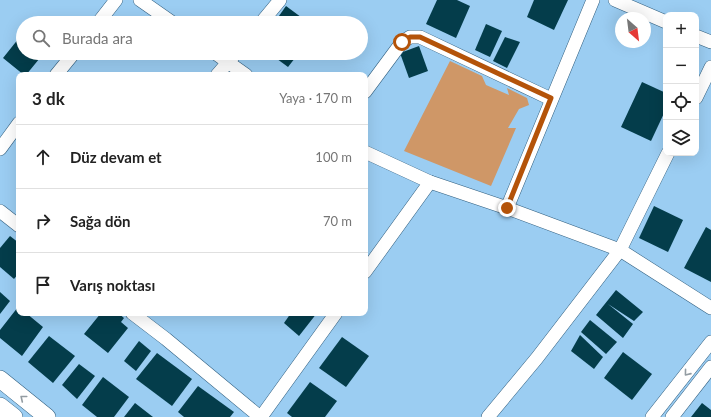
<!DOCTYPE html>
<html lang="tr">
<head>
<meta charset="utf-8">
<style>
	:root { --surface:#fff; --page:#f2f2f2; --text:#222; --muted:#767676; --line:#e0e0e0 }
	body { margin:0; font-family:Lato,sans-serif; background:var(--page); color:var(--text) }
	.controls { position:absolute; right:12px; top:12px; display:grid; overflow:hidden; border-radius:8px; box-shadow:0 4px 16px #0002 }
	.controls button { width:36px; height:36px; display:grid; place-items:center; padding:0; border:0; border-bottom:1px solid var(--line); background:var(--surface); color:var(--text); font:20px sans-serif }
	.compass { position:absolute; left:615px; top:12px; width:36px; height:36px; border-radius:50%; background:var(--surface); box-shadow:0 4px 16px #0002; rotate:152deg }
	.stop { position:absolute; width:12px; height:12px; margin:-9px; border:3px solid #b45309; border-radius:50%; background:#fff }
	.stop.end { background:#b45309; border-color:#fff; box-shadow:0 1px 4px #0008 }
	.list { margin:0; padding:0; list-style:none }
	h2 { display:flex; justify-content:space-between; align-items:center; height:52px; margin:0; padding:0 16px; font-size:17px }
	h2 small { font-size:13px; font-weight:400; color:var(--muted) }
	.list li { display:grid; grid-template-columns:26px 1fr auto; gap:12px; align-items:center; box-sizing:border-box; height:64px; padding:0 16px; border-top:1px solid var(--line) }
	.list b { display:block; font-size:15px; white-space:nowrap }
	.list em { font-size:13px; font-style:normal; color:var(--muted) }
	.icon { flex:none; width:22px; height:22px; fill:none; stroke:currentColor; stroke-width:2; stroke-linecap:round; stroke-linejoin:round }
	.map { position:relative; flex:none; width:711px; height:417px; overflow:hidden }
	.search { position:absolute; background:var(--surface); box-shadow:0 4px 16px #0002; left:16px; top:16px; width:352px; height:44px; display:flex; align-items:center; gap:10px; box-sizing:border-box; padding:0 14px; border-radius:22px; color:var(--muted); font-size:15px }
	.panel { position:absolute; background:var(--surface); box-shadow:0 4px 16px #0002; left:16px; top:72px; width:352px; height:244px; border-radius:8px }
	.map>svg:first-child { display:block }
	.green { fill:#cf9767 }
	.building { fill:#043d4b }
	.lines { fill:none; stroke-linecap:round; stroke-linejoin:round }
	.minor-casing { stroke:#326081; stroke-width:14 }
	.major-casing { stroke:#326081; stroke-width:18 }
	.minor { stroke:#fff; stroke-width:13 }
	.major { stroke:#fff; stroke-width:17 }
	.oneway { stroke:#939ca2 }
	.route { stroke:#b45309; stroke-width:5 }
</style>
</head>
<body>
<div class="map">
<svg width="711" height="417" viewBox="0 0 711 417">
	<rect width="100%" height="100%" fill="#9bcdf2"/>
	<!-- green -->
	<polygon class="green" points="450,61 482,76 486,85 509,95 507,88 527,98 529,105 519,109 508,128 516,128 491,186 404,151"/>
	<!-- building -->
	<g class="building">
		<polygon points="437,0 457,0 470,6 456,38 426,24"/>
		<polygon points="534,0 568,0 554,30 527,17"/>
		<polygon points="286,6 309,23 274,23"/>
		<polygon points="486,24 502,31 490,57 475,50"/>
		<polygon points="23,33 23,53 44,53 26,75 24,75 3,58"/>
		<polygon points="505,37 520,42 507,68 493,61"/>
		<polygon points="419,46 428,71 409,78 400,53"/>
		<polygon points="269,53 299,53 288,67"/>
		<polygon points="642,82 666,93 666,109 651,141 621,127"/>
		<polygon points="654,206 683,220 668,252 639,238"/>
		<polygon points="706,227 711,230 711,282 684,268"/>
		<polygon points="10,236 19,243 19,273 14,279 0,267 0,248"/>
		<polygon points="616,290 643,312 634,321 608,304 633,324 623,338 596,315"/>
		<polygon points="0,292 10,301 0,314"/>
		<polygon points="18,307 19,308 19,313 26,313 43,327 22,356 0,338 0,330"/>
		<polygon points="101,313 118,313 124,318 121,322 128,328 108,353 84,334"/>
		<polygon points="291,313 317,313 299,336 284,323"/>
		<polygon points="590,320 617,342 606,354 581,332"/>
		<polygon points="580,335 603,357 594,369 571,351"/>
		<polygon points="49,336 75,356 53,383 28,362"/>
		<polygon points="342,337 369,356 346,387 319,368"/>
		<polygon points="139,341 151,351 136,371 124,361"/>
		<polygon points="623,352 652,374 632,400 604,378"/>
		<polygon points="157,353 192,379 172,406 136,379"/>
		<polygon points="79,364 95,376 77,399 62,385"/>
		<polygon points="103,377 129,397 114,417 97,417 82,405"/>
		<polygon points="310,382 337,401 325,417 292,417 287,413"/>
		<polygon points="198,386 234,412 230,417 184,417 178,412"/>
		<polygon points="135,403 153,417 124,417"/>
		<polygon points="702,403 711,410 711,417 691,417"/>
	</g>
	<g class="lines">
		<!-- minor casing -->
		<g class="minor-casing">
			<g id="minor">
				<polyline points="140,0 173,23"/>
				<polyline points="615,0 666,22"/>
				<polyline points="98,23 116,0"/>
				<polyline points="261,23 280,0"/>
				<polyline points="696,36 711,42"/>
				<polyline points="215,53 246,75"/>
				<polyline points="56,75 74,53"/>
				<polyline points="217,75 236,53"/>
				<polyline points="365,92 402,42 410,37 420,37 551,99"/>
				<polyline points="696,98 711,67"/>
				<polyline points="0,149 19,123"/>
				<polyline points="365,152 430,182 507,208 620,250 711,308"/>
				<polyline points="507,208 593,0"/>
				<polyline points="0,211 19,226"/>
				<polyline points="365,272 430,182"/>
				<polyline points="132,313 166,339 260,417"/>
				<polyline points="261,417 336,313"/>
				<polyline points="488,417 537,358 620,250 668,153"/>
				<polyline points="652,417 711,342"/>
				<polyline points="672,417 711,367"/>
			</g>
		</g>
		<!-- major casing -->
		<g class="major-casing">
			<g id="major">
				<polyline points="0,379 47,417"/>
				<polyline points="0,406 14,417"/>
			</g>
		</g>
		<!-- minor -->
		<use href="#minor" class="minor"/>
		<!-- major -->
		<use href="#major" class="major"/>
	</g>
	<!-- one-way arrows -->
	<defs><path id="oneway-chevron" d="M-2-3.5L2.5 0L-2 3.5" fill="none" stroke-width="1.6" stroke-linecap="round" stroke-linejoin="round"/></defs>
	<g class="oneway">
		<use href="#oneway-chevron" transform="translate(687 373) rotate(129)"/>
		<use href="#oneway-chevron" transform="translate(23 398) rotate(-141)"/>
	</g>
	<g class="lines">
		<!-- route -->
		<polyline class="route" points="402,42 410,37 420,37 551,98 507,208"/>
	</g>
</svg>
<div class="controls">
<button>+</button>
<button>−</button>
<button><svg class="icon" aria-label="locate" viewBox="0 0 24 24"><circle cx="12" cy="12" r="6"/><path d="M12 2v4M12 18v4M2 12h4M18 12h4"/></svg></button>
<button><svg class="icon" aria-label="layers" viewBox="0 0 24 24"><path d="M12 4l9 5-9 5-9-5zM3 14l9 5 9-5"/></svg></button>
</div>
<svg class="compass" viewBox="-18 -18 36 36"><path d="M0-13l5 13h-10z" fill="#e53935"/><path d="M0 13l5-13h-10z" fill="#767676"/></svg>
<div class="stop" style="left:402px;top:42px"></div>
<div class="stop end" style="left:507px;top:208px"></div>
<div class="search"><svg class="icon" aria-label="search" viewBox="0 0 24 24"><circle cx="10" cy="10" r="6"/><path d="M15 15l6 6"/></svg>Burada ara</div>
<section class="panel">
<h2>3 dk<small>Yaya · 170 m</small></h2>
<ul class="list">
<li><svg class="icon" aria-label="ahead" viewBox="0 0 24 24"><path d="M12 20V5M6 11l6-6 6 6"/></svg><div><b>Düz devam et</b></div><em>100 m</em></li>
<li><svg class="icon" aria-label="right" viewBox="0 0 24 24"><path d="M7 20v-9h11M14 6l5 5-5 5"/></svg><div><b>Sağa dön</b></div><em>70 m</em></li>
<li><svg class="icon" aria-label="arrive" viewBox="0 0 24 24"><path d="M6 21V4h12l-3 4 3 4H6"/></svg><div><b>Varış noktası</b></div></li>
</ul>
</section>
</div>
</body>
</html>
